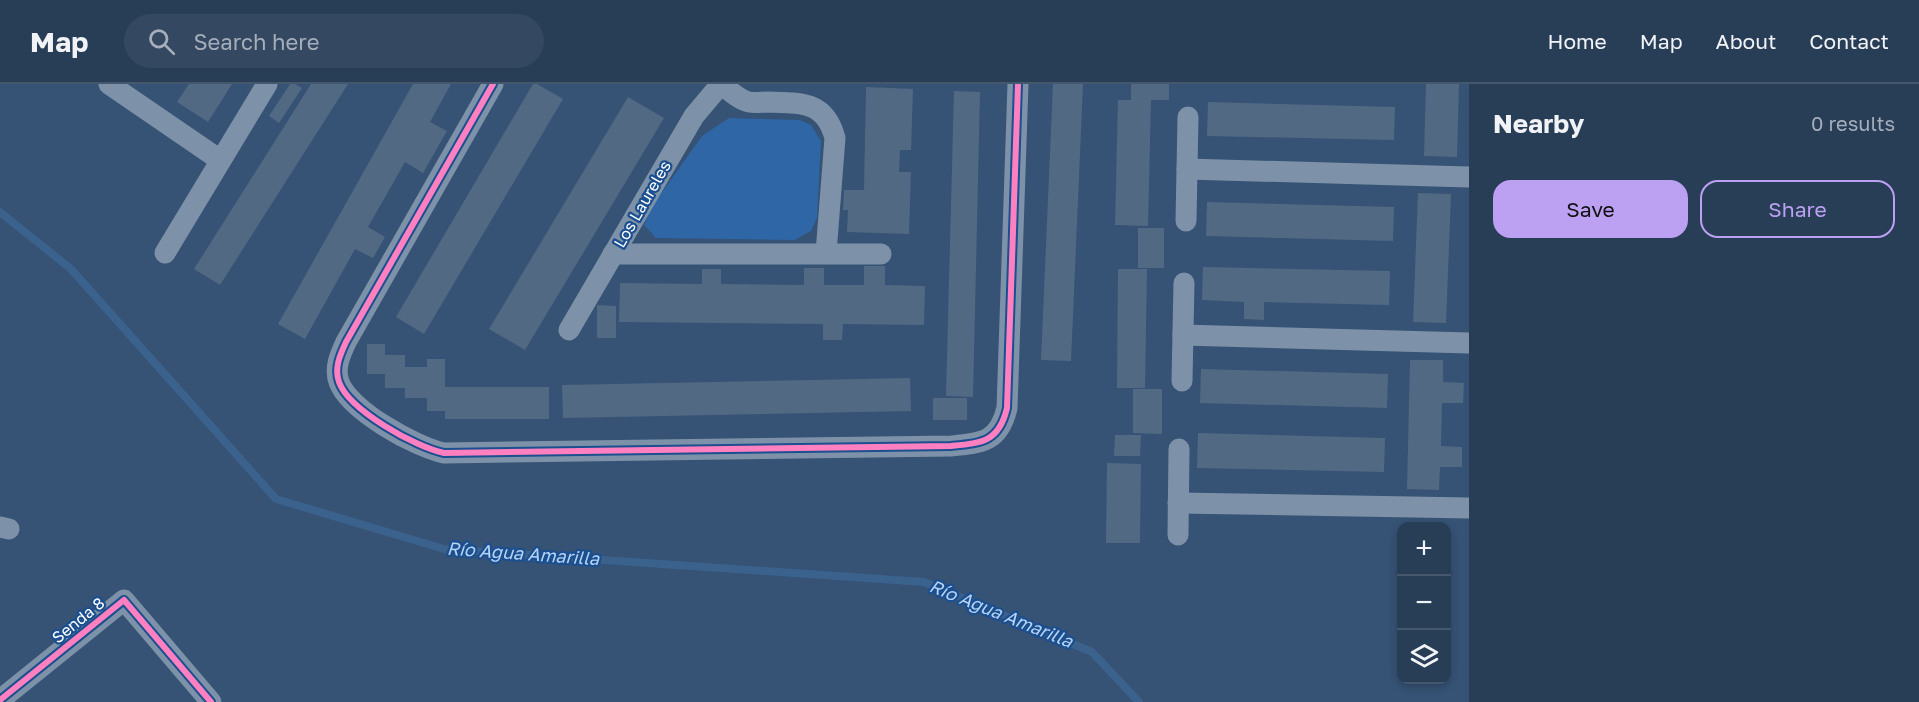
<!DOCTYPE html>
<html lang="en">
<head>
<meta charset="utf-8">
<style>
	:root { --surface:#283e57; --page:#344961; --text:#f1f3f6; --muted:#a5aeba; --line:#44576d; --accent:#bca0f2 }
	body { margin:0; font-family:"Golos Text",sans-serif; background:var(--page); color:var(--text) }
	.controls { position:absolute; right:18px; bottom:18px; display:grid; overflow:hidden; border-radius:12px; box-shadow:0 3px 9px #0003 }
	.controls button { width:54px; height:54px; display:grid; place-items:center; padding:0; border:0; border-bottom:2px solid var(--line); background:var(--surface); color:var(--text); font:30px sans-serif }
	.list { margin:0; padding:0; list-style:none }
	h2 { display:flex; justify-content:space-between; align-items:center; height:78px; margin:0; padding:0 24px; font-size:26px }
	h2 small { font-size:20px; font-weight:400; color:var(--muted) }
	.actions { display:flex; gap:12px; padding:18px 24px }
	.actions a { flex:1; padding:14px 0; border:2px solid var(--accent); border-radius:18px; text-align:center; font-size:21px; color:var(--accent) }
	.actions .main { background:var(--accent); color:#111 }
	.icon { flex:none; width:33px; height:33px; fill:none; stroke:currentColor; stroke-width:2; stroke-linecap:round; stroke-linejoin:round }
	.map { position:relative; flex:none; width:1469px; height:618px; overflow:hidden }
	header { display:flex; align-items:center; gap:36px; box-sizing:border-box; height:84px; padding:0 30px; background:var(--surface); border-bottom:2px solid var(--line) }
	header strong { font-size:28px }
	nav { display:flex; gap:33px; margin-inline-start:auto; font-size:21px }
	.search { width:420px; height:54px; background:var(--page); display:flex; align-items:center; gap:15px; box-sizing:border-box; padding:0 21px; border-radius:33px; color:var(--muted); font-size:22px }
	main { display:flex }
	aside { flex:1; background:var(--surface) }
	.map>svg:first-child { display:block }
	.green { fill:#2f66a5 }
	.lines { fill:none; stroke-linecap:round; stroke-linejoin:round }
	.stream { stroke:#3b618d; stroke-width:8 }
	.building { fill:#526984 }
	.street { stroke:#7d92a8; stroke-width:21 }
	.cycleway-casing { stroke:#1b4f8f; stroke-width:10 }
	.cycleway { stroke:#ff80c0; stroke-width:6 }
	.labels { text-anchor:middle; stroke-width:4.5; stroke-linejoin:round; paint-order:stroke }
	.street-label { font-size:16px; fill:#fff; stroke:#1b4f8f }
	.water-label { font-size:18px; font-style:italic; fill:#b5d3f5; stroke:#1b4f8f }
</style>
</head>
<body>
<header>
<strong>Map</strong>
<div class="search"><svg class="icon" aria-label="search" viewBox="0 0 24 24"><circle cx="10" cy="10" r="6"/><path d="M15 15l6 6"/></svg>Search here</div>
<nav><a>Home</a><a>Map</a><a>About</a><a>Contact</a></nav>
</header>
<main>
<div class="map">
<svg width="1469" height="618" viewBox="0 0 1469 618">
	<rect width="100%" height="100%" fill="#365274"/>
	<!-- green -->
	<polygon class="green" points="729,34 800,36 811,41 821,57 817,134 811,147 795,156 656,154 644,141 650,125 702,52"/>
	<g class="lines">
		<!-- stream -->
		<polyline class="stream" points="0,128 71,185 276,415 444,465 924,498 1092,568 1139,618"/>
	</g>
	<!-- building -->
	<g class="building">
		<polygon points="189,0 232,0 208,38 177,18"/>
		<polygon points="290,0 295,0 302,4 279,39 269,32"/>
		<polygon points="311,0 348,0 220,201 194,185"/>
		<polygon points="413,0 451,0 430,38 447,47 423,89 405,78 368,143 385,153 373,174 355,165 305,255 278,240"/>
		<polygon points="533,0 537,0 563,15 424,250 396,233"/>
		<polygon points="1053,0 1083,0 1071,277 1041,276"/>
		<polygon points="1131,0 1169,0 1169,16 1151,16 1148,142 1115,141 1118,16 1131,16"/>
		<polygon points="1426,0 1459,0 1457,73 1424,72"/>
		<polygon points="866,3 913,5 911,66 900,66 899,88 911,88 909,150 847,148 848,126 843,126 844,106 864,106"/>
		<polygon points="954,7 980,8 973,313 946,312"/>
		<polygon points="628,13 664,34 525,266 489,245"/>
		<polygon points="1208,18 1395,23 1394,56 1207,52"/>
		<polygon points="1418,109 1451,110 1446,239 1413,238"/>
		<polygon points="1207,118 1394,123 1393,157 1206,152"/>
		<rect x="1138" y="144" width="26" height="40"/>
		<polygon points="864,182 885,182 885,201 925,202 924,241 843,240 842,256 823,256 823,240 619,238 620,199 702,200 702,185 721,185 721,200 804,201 804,184 824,184 824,201 864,201"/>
		<polygon points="1203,183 1390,187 1389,221 1264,218 1264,236 1244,235 1244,218 1202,216"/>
		<polygon points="1118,185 1147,185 1145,304 1117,304"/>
		<polygon points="597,221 616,222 616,254 597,254"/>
		<polygon points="367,260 385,260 385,271 405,271 405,283 427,283 427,275 445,275 445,303 549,303 549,335 445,335 445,327 427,327 427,314 405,314 405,304 385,304 385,290 367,290"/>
		<polygon points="1410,276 1443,276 1443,298 1464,299 1463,319 1442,319 1441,362 1462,363 1462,383 1440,383 1439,406 1407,405"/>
		<polygon points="1201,285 1388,290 1387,324 1200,319"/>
		<polygon points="910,294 911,327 563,334 562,301"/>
		<polygon points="1133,305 1162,305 1162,350 1133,349"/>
		<rect x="933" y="314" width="34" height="22"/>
		<polygon points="1198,349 1385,354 1384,388 1197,384"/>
		<polygon points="1115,351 1141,351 1140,372 1114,372"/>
		<polygon points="1107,379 1141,380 1140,459 1106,459"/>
	</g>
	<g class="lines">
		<!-- street -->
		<g class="street">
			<polyline points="109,0 220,76"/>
			<path d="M493,0L346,258C340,271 334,284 339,298C349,326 415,363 444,369L951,362C982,359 999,358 1007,324L1018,0"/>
			<path d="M721,0C729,6 739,16 749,18C755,19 762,18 768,18C802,19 825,17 835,54L826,169"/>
			<polyline points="1187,85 1469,93"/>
			<polyline points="1186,137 1188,33"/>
			<polyline points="165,169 267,0"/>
			<polyline points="613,170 881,170"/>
			<polyline points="569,246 694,32 721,0"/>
			<polyline points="1183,251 1469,259"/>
			<polyline points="1182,297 1184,199"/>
			<polyline points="1178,419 1469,424"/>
			<polyline points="0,443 9,445"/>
			<polyline points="1178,451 1179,365"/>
			<polyline points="0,616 124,516 211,618"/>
		</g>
		<!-- cycleway casing -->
		<g class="cycleway-casing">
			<g id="cycleway">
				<path d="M493,0L346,258C340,271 334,284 339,298C349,326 415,363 444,369L951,362C982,359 999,358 1007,324L1018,0"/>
				<polyline points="0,616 124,516 211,618"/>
			</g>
		</g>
		<!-- cycleway -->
		<use href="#cycleway" class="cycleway"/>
	</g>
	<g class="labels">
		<!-- street labels -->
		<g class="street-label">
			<text transform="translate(642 120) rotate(-60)" y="6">Los Laureles</text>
			<text transform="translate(78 536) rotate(-39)" y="6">Senda 8</text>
		</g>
		<!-- water labels -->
		<g class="water-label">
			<text transform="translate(523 470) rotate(4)" y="6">Río Agua Amarilla</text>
			<text transform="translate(1001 530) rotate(22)" y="6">Río Agua Amarilla</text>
		</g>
	</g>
</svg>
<div class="controls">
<button>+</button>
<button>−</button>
<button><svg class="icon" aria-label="layers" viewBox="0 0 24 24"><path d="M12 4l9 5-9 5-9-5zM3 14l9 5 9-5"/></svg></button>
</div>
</div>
<aside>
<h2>Nearby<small>0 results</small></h2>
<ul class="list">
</ul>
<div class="actions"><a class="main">Save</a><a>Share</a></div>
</aside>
</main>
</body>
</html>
